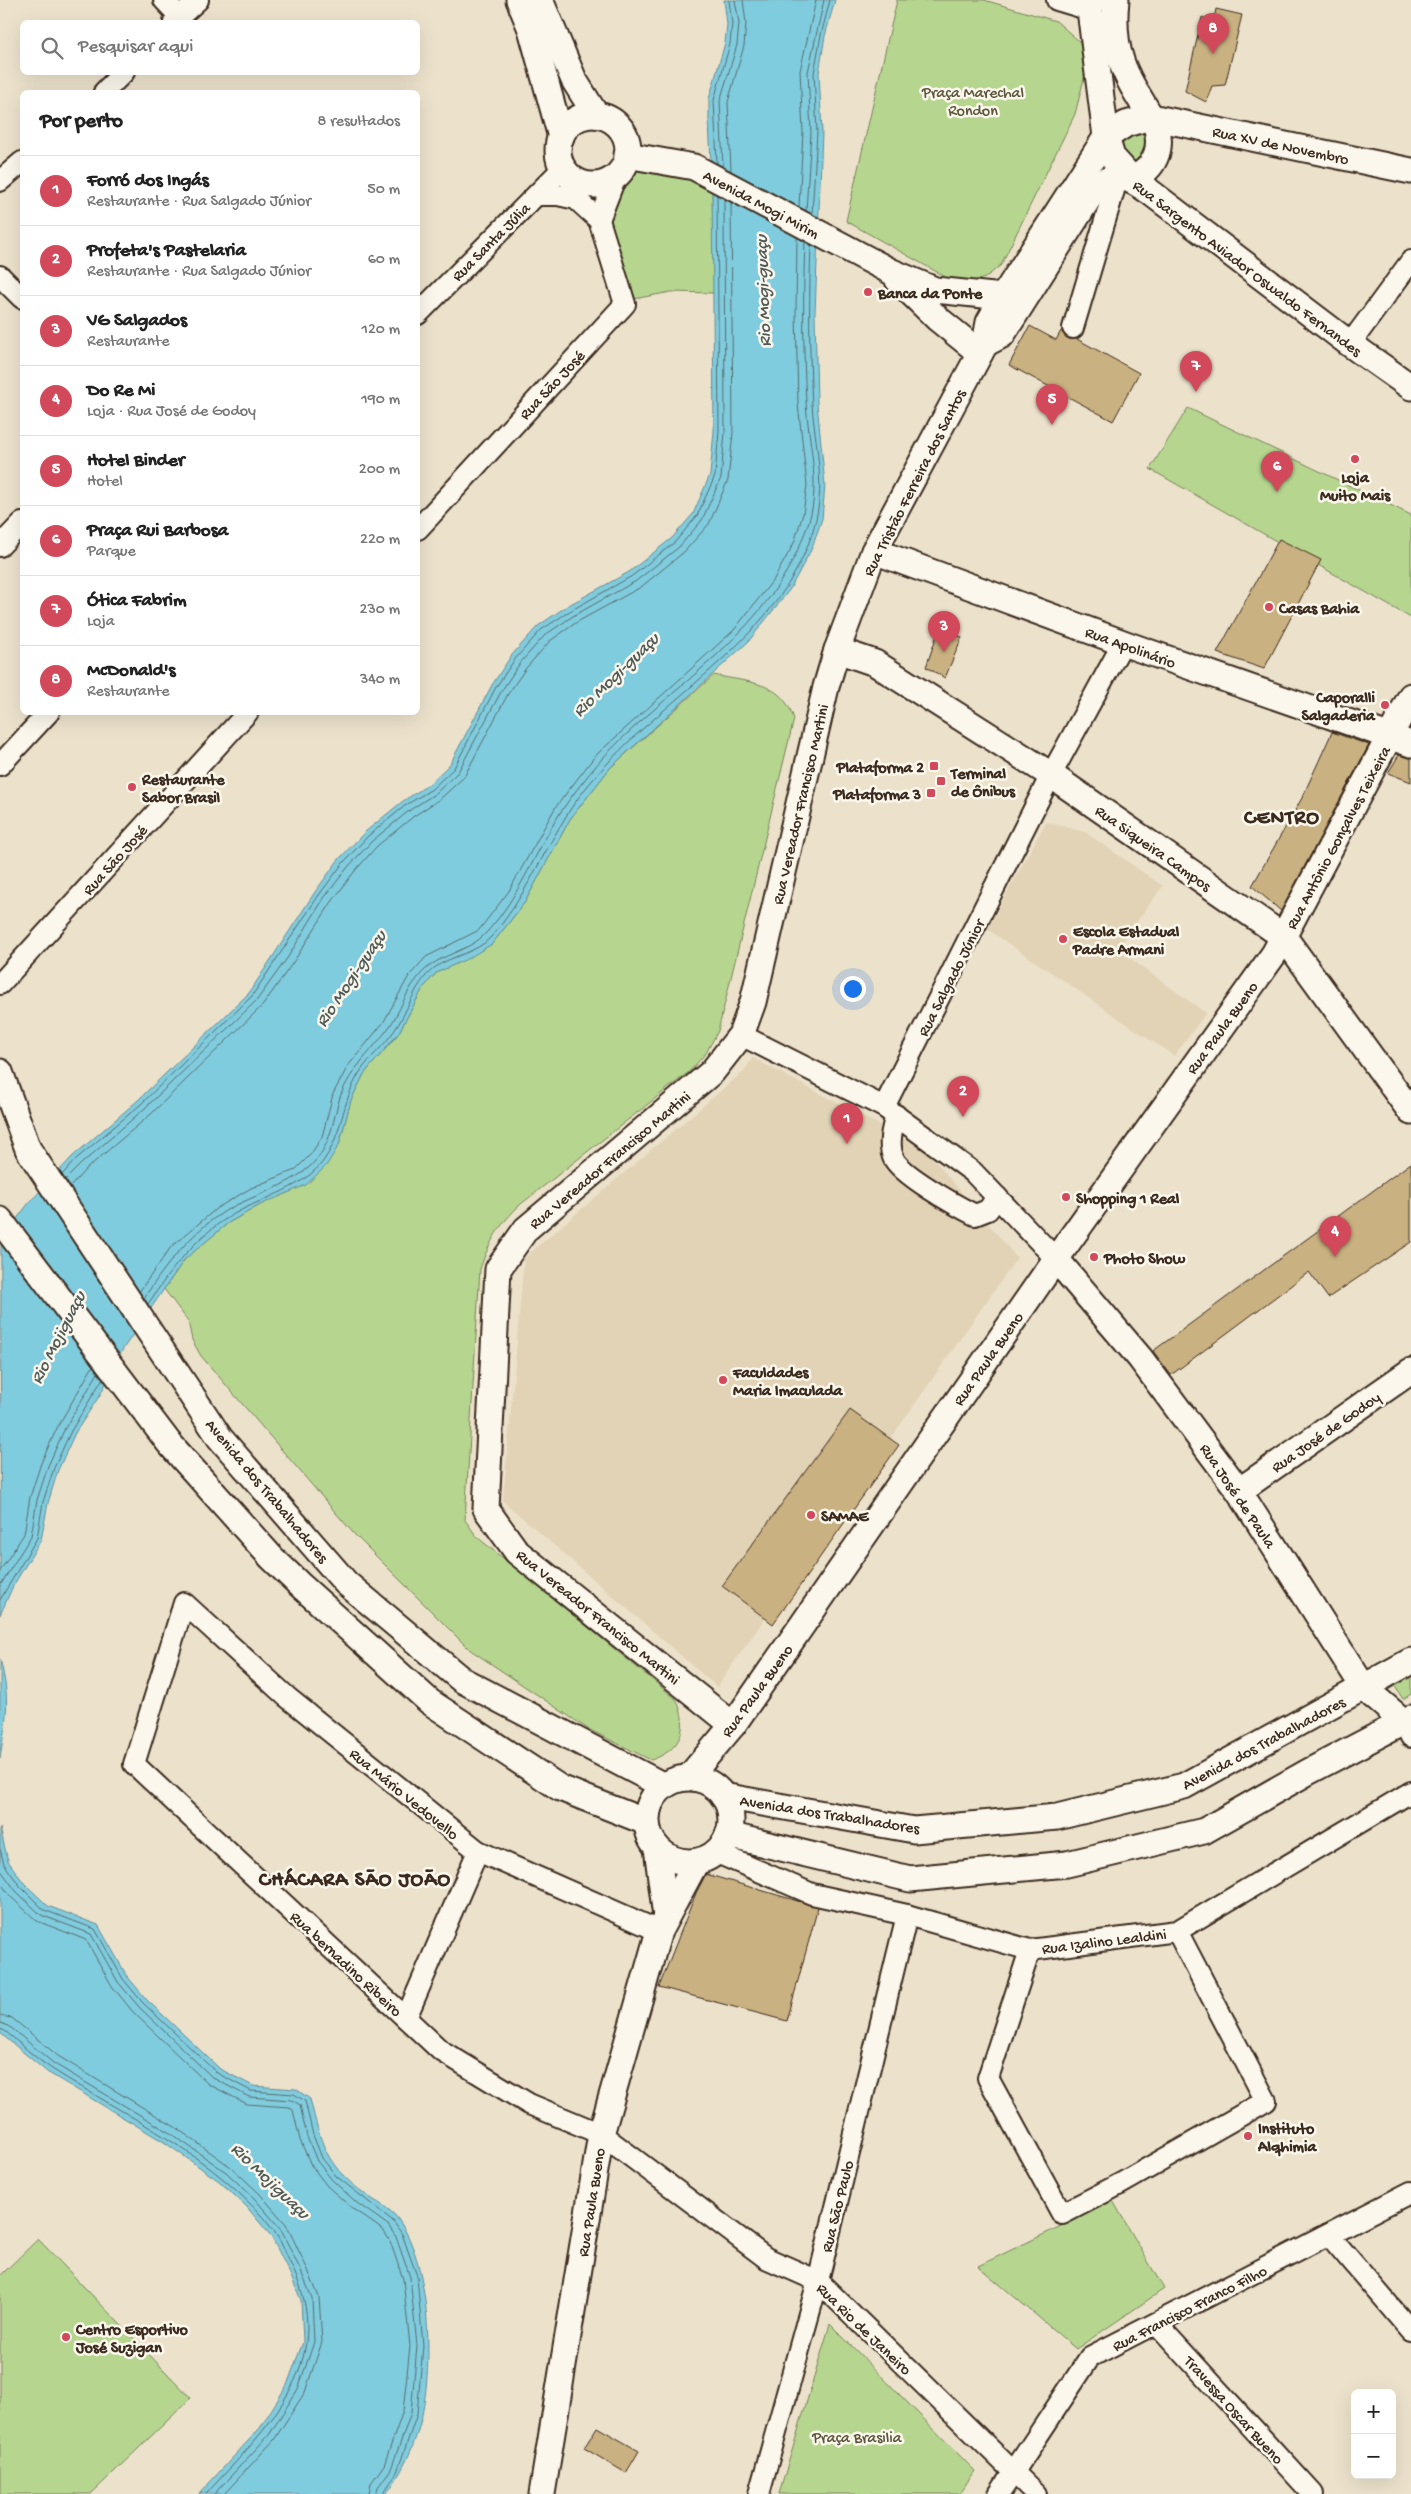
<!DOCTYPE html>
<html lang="pt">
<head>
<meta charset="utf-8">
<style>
	:root { --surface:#fff; --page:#f6f6f6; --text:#222; --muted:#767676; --line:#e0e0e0; --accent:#d1495b }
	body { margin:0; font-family:"Gochi Hand",sans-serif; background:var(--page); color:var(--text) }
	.controls { position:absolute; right:15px; bottom:15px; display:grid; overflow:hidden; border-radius:8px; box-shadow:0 5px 20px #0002 }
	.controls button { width:45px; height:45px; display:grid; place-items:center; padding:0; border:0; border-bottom:1px solid var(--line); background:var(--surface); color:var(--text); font:25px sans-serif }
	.you { position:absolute; left:852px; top:988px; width:18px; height:18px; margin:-12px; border:4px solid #fff; border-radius:50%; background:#1a73e8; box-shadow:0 0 0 8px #1a73e833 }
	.badge { display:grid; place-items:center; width:32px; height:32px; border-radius:50%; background:var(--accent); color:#fff; font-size:16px; font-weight:700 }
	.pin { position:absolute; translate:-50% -41px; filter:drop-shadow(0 1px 2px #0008) }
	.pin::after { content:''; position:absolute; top:26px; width:18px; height:15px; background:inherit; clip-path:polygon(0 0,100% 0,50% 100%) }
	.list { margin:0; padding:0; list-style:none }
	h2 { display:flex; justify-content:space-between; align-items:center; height:65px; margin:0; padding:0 20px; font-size:21px }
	h2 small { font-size:16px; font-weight:400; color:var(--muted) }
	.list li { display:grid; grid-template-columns:32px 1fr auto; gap:15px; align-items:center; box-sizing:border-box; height:70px; padding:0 20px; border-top:1px solid var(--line) }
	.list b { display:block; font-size:19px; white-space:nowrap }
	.list p { margin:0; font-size:16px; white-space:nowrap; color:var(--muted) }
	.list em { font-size:16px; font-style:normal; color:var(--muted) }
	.icon { flex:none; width:28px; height:28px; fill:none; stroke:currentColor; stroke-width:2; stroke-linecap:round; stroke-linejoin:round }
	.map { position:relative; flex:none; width:1411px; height:2494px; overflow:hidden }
	.search { position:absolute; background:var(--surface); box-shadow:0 5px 20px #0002; left:20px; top:20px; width:400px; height:55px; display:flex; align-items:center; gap:12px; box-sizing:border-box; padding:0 18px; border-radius:8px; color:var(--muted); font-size:19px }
	.panel { position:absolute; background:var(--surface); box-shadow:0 5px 20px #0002; left:20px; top:90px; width:400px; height:625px; border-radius:8px }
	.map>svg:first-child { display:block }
	.built { fill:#e2d3b6 }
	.green { fill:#b6d690; stroke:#788057 }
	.water { fill:#80ccdf; stroke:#648b92 }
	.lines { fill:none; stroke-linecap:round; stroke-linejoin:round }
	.shore { stroke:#576b6b; stroke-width:1 }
	.building { fill:#c9b181; stroke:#3b2a1e }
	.minor-casing { stroke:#3b2a1e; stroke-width:24 }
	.major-casing { stroke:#3b2a1e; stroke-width:29 }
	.minor { stroke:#fbf7ec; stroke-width:20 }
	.major { stroke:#fbf7ec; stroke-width:25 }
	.poi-dot { fill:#d1495b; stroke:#fbf7ec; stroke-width:2 }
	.labels { text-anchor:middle; stroke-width:5; stroke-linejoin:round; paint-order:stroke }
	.park-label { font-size:16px; fill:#5a553a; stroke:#fbf7ec }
	.street-label { font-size:16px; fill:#3b2a1e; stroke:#fbf7ec }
	.poi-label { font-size:16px; font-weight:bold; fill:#3b2a1e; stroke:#fbf7ec; text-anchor:start }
	.water-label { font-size:18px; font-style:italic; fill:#505b58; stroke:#fbf7ec }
	.district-label { font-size:21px; font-weight:bold; letter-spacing:1px; fill:#3b2a1e; stroke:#fbf7ec }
</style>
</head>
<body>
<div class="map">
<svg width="1411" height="2494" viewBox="0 0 1411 2494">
	<rect width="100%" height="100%" fill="#ece2cc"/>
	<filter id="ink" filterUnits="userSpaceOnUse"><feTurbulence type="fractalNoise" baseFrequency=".02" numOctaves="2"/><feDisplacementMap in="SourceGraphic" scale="10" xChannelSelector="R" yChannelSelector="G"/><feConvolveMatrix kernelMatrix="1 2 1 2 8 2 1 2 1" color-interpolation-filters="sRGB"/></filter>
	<g filter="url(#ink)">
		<!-- built -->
		<g class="built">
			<polygon points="1046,822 1085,832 1163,886 1117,949 1206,1013 1174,1056 987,929"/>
			<polygon points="753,1058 926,1150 1017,1258 717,1687 503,1501 524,1258 743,1072"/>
		</g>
		<!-- green -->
		<g class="green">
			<polygon points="897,0 984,0 1056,21 1081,43 1086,71 1075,114 1001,265 985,278 960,285 846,221"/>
			<polygon points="1152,127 1136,175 1112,135"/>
			<polygon points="631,168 712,183 714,293 671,292 628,300 605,221 622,177"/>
			<polygon points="1188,408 1411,515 1411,618 1150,469"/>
			<path d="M714,675C748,683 782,680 794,719L718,1031L706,1053L690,1071L521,1204C499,1225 490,1240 480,1269L465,1520L477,1537L676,1699C690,1728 681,1750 651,1760L588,1729L469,1649L354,1534L201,1356L192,1340L188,1321L164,1289L185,1259L228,1223L260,1205L339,1145L351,1100L364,1074L398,1034L423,988L436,973L492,944L525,902L570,819L610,768Z"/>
			<polygon points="1411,1676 1411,1694 1403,1699 1394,1685"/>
			<polygon points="1113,2201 1164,2289 1076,2349 978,2266"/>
			<polygon points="38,2239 191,2398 91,2494 0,2494 0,2276"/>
			<polygon points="830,2324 975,2471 959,2494 779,2494"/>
		</g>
		<!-- water -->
		<g class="water">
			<polygon points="724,0 835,0 825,36 819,73 822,132 815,313 817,403 825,485 822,519 811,550 790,589 748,642 610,768 570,819 525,902 492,944 469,958 436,973 423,988 398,1034 364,1074 351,1100 339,1145 326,1166 306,1185 260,1205 228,1223 184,1260 123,1349 100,1395 75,1433 58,1470 48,1503 41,1540 13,1586 0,1615 1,1240 28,1204 73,1156 137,1101 249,993 315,892 339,859 365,832 403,801 428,785 450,764 492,685 511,656 538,626 567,606 629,572 672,538 693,514 710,475 714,431 712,183 709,121 709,99 725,43 727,24"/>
			<path d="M0,1659C11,1701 6,1717 0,1759Z"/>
			<path d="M0,1828L8,1861L24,1883L48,1906L98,1925L127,1976L147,2000L220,2069L253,2086L296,2089L310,2099C321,2143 325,2165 365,2194C376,2202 390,2208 398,2219C431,2264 433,2362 422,2415C416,2443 403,2472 386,2494H199L260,2428L287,2385L303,2342L301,2300L290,2274L271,2236L246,2206L219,2181L164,2142L47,2072L0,2033Z"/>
		</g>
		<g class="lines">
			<!-- shore -->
			<g class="shore">
				<polyline points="717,163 714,100 730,44 732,24 729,0"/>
				<polyline points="723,167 720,101 737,45 739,23 735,0"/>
				<polyline points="731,171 728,102 744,46 746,23 743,0"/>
				<polyline points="799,207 803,132 800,71 816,0"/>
				<polyline points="806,211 811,132 808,72 824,0"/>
				<polyline points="812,214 817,132 814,73 821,35 830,0"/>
				<polyline points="62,1175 76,1159 140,1105 252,996 319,895 343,863 368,836 406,805 432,789 454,768 496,687 515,659 541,630 570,611 632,576 675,542 697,516 715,476 719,431 717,195"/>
				<polyline points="65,1180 81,1164 144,1109 257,1000 288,957 324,898 348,867 372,841 410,810 436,793 458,772 502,690 520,663 545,635 573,616 636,581 679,547 702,520 721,478 725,432 724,198"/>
				<polyline points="70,1187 86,1169 150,1115 263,1005 294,961 331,903 354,872 377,846 414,816 440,799 464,777 508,694 526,668 550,641 577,622 641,587 684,552 709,524 728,480 733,433 731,202"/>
				<polyline points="139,1292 171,1247 217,1208 251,1188 295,1170 311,1154 322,1137 333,1094 348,1066 383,1023 409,976 426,957 479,930 509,891 555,808 595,756 734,630 774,579 794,543 803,514 807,485 798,404 796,313 797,237"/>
				<path d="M144,1298C166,1265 190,1233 225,1211C254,1194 296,1185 317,1159C332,1140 333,1119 340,1097C350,1069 373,1050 390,1026C400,1011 405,994 416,980C436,952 466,955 487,932C519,897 535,853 560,813C572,795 587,776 601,760C675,680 773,633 809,521C821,484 808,440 806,402C803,348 803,295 805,241"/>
				<path d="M148,1304C170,1271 194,1238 229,1217C259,1198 298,1191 321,1164C343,1137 341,1101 360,1072C369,1058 384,1046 394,1031C408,1012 414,984 433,969C450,955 476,954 491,937C523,901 540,858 565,818C576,799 592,780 606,765C677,687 790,629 816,519C825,482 815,442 812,405C809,352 809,298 811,245"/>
				<polyline points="0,1571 24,1534 30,1497 41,1463 58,1426 93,1366"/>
				<polyline points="0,1586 31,1536 37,1500 48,1466 65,1428 98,1373"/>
				<polyline points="0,1600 37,1538 43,1502 54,1468 71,1431 103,1378"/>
				<polyline points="0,1849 4,1864 20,1886 44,1910 95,1929 123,1979 143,2003 217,2073 251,2091 294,2094 305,2101 313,2135 322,2158 336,2176 393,2221 402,2234 417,2276 423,2346 417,2414 397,2472 383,2494"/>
				<polyline points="0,1869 16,1891 41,1915 91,1934 118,1982 139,2007 213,2078 249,2097 292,2100 300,2105 307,2137 317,2161 332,2180 357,2203 388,2225 396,2237 410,2277 417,2346 411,2413 391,2469 378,2487 376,2494"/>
				<polyline points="0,1882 11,1897 37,1921 86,1940 112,1986 133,2012 208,2084 247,2104 289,2107 293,2110 300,2140 311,2165 327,2186 353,2209 383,2230 390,2241 403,2279 410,2346 403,2411 384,2465 371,2483 369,2494"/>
				<polyline points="0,2016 12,2018 58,2056 175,2127 231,2167 259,2193 286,2224 306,2266 319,2297 322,2342 305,2392 274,2440 224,2494"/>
				<polyline points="0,2023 9,2026 53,2063 170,2133 226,2172 254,2198 280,2228 300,2269 312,2298 314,2342 298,2389 269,2435 214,2494"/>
				<path d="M0,2029L5,2031C20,2043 35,2058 52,2069C129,2118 217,2157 274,2231C282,2242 287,2257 293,2269C312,2309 312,2348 291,2388C270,2429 236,2461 206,2494"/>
			</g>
		</g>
		<!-- building -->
		<g class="building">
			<polygon points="1216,9 1242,15 1225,85 1212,86 1206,102 1185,91 1202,17 1213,23"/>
			<polygon points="1030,326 1056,340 1061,331 1069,339 1077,339 1139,373 1113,421 1009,365"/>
			<polygon points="1279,539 1321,560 1264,669 1217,653"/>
			<polygon points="939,629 962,637 945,678 926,667"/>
			<polygon points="1332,732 1369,745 1281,911 1252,886 1302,798"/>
			<polygon points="1399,755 1411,758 1411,782 1388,773"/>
			<polygon points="1411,1163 1411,1242 1328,1298 1309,1272 1171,1375 1153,1351"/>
			<polygon points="850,1410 899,1445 773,1624 722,1586"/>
			<polygon points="706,1874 818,1907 787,2021 659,1987 696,1893"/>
			<polygon points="597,2427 639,2451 626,2473 584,2448"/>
		</g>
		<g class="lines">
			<!-- minor casing -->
			<g class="minor-casing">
				<g id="minor">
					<polyline points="164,0 180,17"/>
					<polyline points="1057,0 1090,10"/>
					<polyline points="174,22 198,0"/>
					<polyline points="104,92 124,72"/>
					<polyline points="0,181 22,162"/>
					<polyline points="599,220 616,176"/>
					<polyline points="0,276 22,298"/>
					<polyline points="418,314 563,168"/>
					<polyline points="1073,328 1118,177"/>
					<polyline points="1350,344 1411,261"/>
					<polyline points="418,529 625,304 599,220 576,199 558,195 537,195"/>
					<polyline points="0,546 22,523"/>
					<polyline points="0,765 49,712"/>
					<polyline points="0,984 248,712"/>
					<polyline points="741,1035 884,1107 973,1172 1056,1259"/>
					<polyline points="884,1107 1051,775 1123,643"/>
					<path d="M896,1115C892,1129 888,1143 893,1157C899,1174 959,1207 975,1215L988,1210L997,1197"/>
					<polyline points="1404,1722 1411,1737"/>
					<polyline points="715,1852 812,1894 907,1915 1030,1950 1177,1931 1411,1792"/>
					<polyline points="659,1931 478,1851 287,1697 184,1603 134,1764 440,2050 529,2104 601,2134 766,2258 818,2281 1036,2494"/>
					<polyline points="1030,1950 988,2078 1062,2214 1122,2183 1266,2101 1177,1931"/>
					<polyline points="406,2018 478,1851"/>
					<polyline points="1329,2235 1411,2331"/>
					<polyline points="1157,2324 1313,2494"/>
					<polyline points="759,2494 818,2281 907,1915"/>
					<polyline points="999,2494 1090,2357 1411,2192"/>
				</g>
			</g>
			<!-- major casing -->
			<g class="major-casing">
				<g id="major">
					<polyline points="519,0 531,29 561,137"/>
					<polyline points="540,0 574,80 596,115"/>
					<polyline points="1092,0 1090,10 1106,137 1112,157 1132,179"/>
					<path d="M1116,0C1110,57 1128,79 1156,125C1163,149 1155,169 1132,179"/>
					<circle cx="593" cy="150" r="35"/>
					<polyline points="627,155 694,167 890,271 935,290 1003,297"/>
					<polyline points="898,280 938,319 980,353"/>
					<path d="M985,344L1002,335L1097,185C1119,171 1130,178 1150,192L1350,344L1411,387"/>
					<polyline points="874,551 1134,647 1411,744"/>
					<polyline points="837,650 875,663 1051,775 1284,937 1411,1112"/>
					<polyline points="0,1072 28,1149 220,1438 346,1583 462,1680 664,1786"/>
					<polyline points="0,1220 169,1443 271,1557 299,1584 430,1702 560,1788 646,1822"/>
					<polyline points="1056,1259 1140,1358 1239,1491 1364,1688 1404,1722"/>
					<polyline points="1239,1491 1411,1371"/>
					<polyline points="733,1725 517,1552 486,1509 498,1269 526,1229 712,1072 741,1035 753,1002 826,687 837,650 874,551 985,344 989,322 1003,297 1106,137 1126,124 1151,117 1411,171"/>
					<polyline points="689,1777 733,1725 1046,1273 1274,954 1411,696"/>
					<circle cx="689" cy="1820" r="42"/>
					<polyline points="723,1796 914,1830 1057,1817 1184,1786 1411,1661"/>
					<polyline points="728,1835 910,1879 1067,1864 1204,1831 1308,1772 1411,1718"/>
					<polyline points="657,1848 666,1917"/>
					<polyline points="542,2494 601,2134 659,1931 696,1862"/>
				</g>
			</g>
			<!-- minor -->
			<use href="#minor" class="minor"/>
			<!-- major -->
			<use href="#major" class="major"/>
		</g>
	</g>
	<!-- markers -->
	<g class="poi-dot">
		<circle cx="868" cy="292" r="5"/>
		<circle cx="1355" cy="459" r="5"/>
		<circle cx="1269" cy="607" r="5"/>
		<circle cx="1385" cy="705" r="5"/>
		<rect x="929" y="761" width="10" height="10" rx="2.5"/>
		<rect x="936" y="776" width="10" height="10" rx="2.5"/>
		<circle cx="132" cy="787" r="5"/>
		<rect x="926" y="788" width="10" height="10" rx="2.5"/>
		<circle cx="1063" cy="939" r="5"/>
		<circle cx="1066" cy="1197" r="5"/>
		<circle cx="1094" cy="1257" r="5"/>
		<circle cx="723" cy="1380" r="5"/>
		<circle cx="811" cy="1515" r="5"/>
		<circle cx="1248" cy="2136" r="5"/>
		<circle cx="66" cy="2337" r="5"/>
	</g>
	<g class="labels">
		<!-- park labels -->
		<g class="park-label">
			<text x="973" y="97">Praça Marechal<tspan x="973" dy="18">Rondon</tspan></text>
			<text x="857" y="2442">Praça Brasilia</text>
		</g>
		<!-- street labels -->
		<g class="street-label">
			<text transform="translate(1281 144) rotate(12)" y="6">Rua XV de Novembro</text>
			<text transform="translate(762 203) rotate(28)" y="6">Avenida Mogi Mirim</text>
			<text transform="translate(490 241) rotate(-45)" y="6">Rua Santa Júlia</text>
			<text transform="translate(1248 267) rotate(37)" y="6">Rua Sargento Aviador Oswaldo Fernandes</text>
			<text transform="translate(551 384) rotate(-47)" y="6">Rua São José</text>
			<text transform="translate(913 482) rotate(-63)" y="6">Rua Tristão Ferreira dos Santos</text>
			<text transform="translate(1131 646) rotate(20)" y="6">Rua Apolinário</text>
			<text transform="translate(799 804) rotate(-77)" y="6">Rua Vereador Francisco Martini</text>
			<text transform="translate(1337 837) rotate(-62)" y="6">Rua Antônio Gonçalves Teixeira</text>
			<text transform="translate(1154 847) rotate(35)" y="6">Rua Siqueira Campos</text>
			<text transform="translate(114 859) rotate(-48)" y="6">Rua São José</text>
			<text transform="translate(950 977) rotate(-63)" y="6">Rua Salgado Júnior</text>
			<text transform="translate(1221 1027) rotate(-54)" y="6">Rua Paula Bueno</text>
			<text transform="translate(609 1159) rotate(-40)" y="6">Rua Vereador Francisco Martini</text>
			<text transform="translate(987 1358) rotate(-55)" y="6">Rua Paula Bueno</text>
			<text transform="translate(1325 1431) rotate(-35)" y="6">Rua José de Godoy</text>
			<text transform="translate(268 1490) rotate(50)" y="6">Avenida dos Trabalhadores</text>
			<text transform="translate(1239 1495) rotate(56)" y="6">Rua José de Paula</text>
			<text transform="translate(599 1616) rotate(39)" y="6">Rua Vereador Francisco Martini</text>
			<text transform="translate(756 1690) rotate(-54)" y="6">Rua Paula Bueno</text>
			<text transform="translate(1263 1742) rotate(-28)" y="6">Avenida dos Trabalhadores</text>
			<text transform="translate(405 1793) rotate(39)" y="6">Rua Mário Vedovello</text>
			<text transform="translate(830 1813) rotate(9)" y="6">Avenida dos Trabalhadores</text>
			<text transform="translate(1104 1940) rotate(-7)" y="6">Rua Izalino Lealdini</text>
			<text transform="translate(347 1963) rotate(43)" y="6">Rua bernadino Ribeiro</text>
			<text transform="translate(590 2202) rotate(-81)" y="6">Rua Paula Bueno</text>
			<text transform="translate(836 2206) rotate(-76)" y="6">Rua São Paulo</text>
			<text transform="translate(1189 2307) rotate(-27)" y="6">Rua Francisco Franco Filho</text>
			<text transform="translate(865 2328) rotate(44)" y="6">Rua Rio de Janeiro</text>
			<text transform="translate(1235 2409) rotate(48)" y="6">Travessa Oscar Bueno</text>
		</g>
		<!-- poi labels -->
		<g class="poi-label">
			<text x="878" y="298">Banca da Ponte</text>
			<text x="1355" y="482" text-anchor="middle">Loja<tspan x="1355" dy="18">Muito Mais</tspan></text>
			<text x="1279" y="613">Casas Bahia</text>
			<text x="1375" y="702" text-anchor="end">Caporalli<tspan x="1375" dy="18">Salgaderia</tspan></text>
			<text x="924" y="772" text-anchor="end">Plataforma 2</text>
			<text x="951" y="778">Terminal<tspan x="951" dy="18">de Ônibus</tspan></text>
			<text x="142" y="784">Restaurante<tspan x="142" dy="18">Sabor Brasil</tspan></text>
			<text x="921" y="799" text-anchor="end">Plataforma 3</text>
			<text x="1073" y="936">Escola Estadual<tspan x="1073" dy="18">Padre Armani</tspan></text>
			<text x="1076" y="1203">Shopping 1 Real</text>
			<text x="1104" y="1263">Photo Show</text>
			<text x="733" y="1377">Faculdades<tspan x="733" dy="18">Maria Imaculada</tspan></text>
			<text x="821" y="1521">SAMAE</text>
			<text x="1258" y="2133">Instituto<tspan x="1258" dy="18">Alqhimia</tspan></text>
			<text x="76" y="2334">Centro Esportivo<tspan x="76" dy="18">José Suzigan</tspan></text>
		</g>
		<!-- water labels -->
		<g class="water-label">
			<text transform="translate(762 291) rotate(-92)" y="6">Rio Mogi-guaçu</text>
			<text transform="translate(615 674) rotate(-44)" y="6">Rio Mogi-guaçu</text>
			<text transform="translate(350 978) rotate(-56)" y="6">Rio Mogi-guaçu</text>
			<text transform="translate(57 1337) rotate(-63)" y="6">Rio Mojiguaçu</text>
			<text transform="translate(271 2180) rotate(44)" y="6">Rio Mojiguaçu</text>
		</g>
		<!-- district labels -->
		<g class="district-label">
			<text x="1282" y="823">CENTRO</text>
			<text x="355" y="1885">CHÁCARA SÃO JOÃO</text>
		</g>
	</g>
</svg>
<div class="controls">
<button>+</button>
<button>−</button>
</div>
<div class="you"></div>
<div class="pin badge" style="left:847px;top:1144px">1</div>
<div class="pin badge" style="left:963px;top:1117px">2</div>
<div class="pin badge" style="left:944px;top:652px">3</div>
<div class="pin badge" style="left:1335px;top:1257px">4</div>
<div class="pin badge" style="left:1052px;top:425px">5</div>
<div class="pin badge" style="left:1277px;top:492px">6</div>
<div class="pin badge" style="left:1196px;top:392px">7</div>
<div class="pin badge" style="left:1213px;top:54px">8</div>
<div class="search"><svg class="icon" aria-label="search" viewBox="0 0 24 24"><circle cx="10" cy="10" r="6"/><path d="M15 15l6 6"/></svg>Pesquisar aqui</div>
<section class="panel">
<h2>Por perto<small>8 resultados</small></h2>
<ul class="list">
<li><span class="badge">1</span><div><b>Forró dos Ingás</b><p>Restaurante · Rua Salgado Júnior</p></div><em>50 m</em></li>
<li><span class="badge">2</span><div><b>Profeta's Pastelaria</b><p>Restaurante · Rua Salgado Júnior</p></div><em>60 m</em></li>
<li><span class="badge">3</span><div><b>VG Salgados</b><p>Restaurante</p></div><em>120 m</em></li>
<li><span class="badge">4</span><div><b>Do Re Mi</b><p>Loja · Rua José de Godoy</p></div><em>190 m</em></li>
<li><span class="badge">5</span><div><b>Hotel Binder</b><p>Hotel</p></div><em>200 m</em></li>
<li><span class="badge">6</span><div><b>Praça Rui Barbosa</b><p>Parque</p></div><em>220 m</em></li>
<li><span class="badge">7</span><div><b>Ótica Fabrim</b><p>Loja</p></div><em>230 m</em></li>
<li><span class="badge">8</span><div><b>McDonald's</b><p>Restaurante</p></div><em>340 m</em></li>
</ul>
</section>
</div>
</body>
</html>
